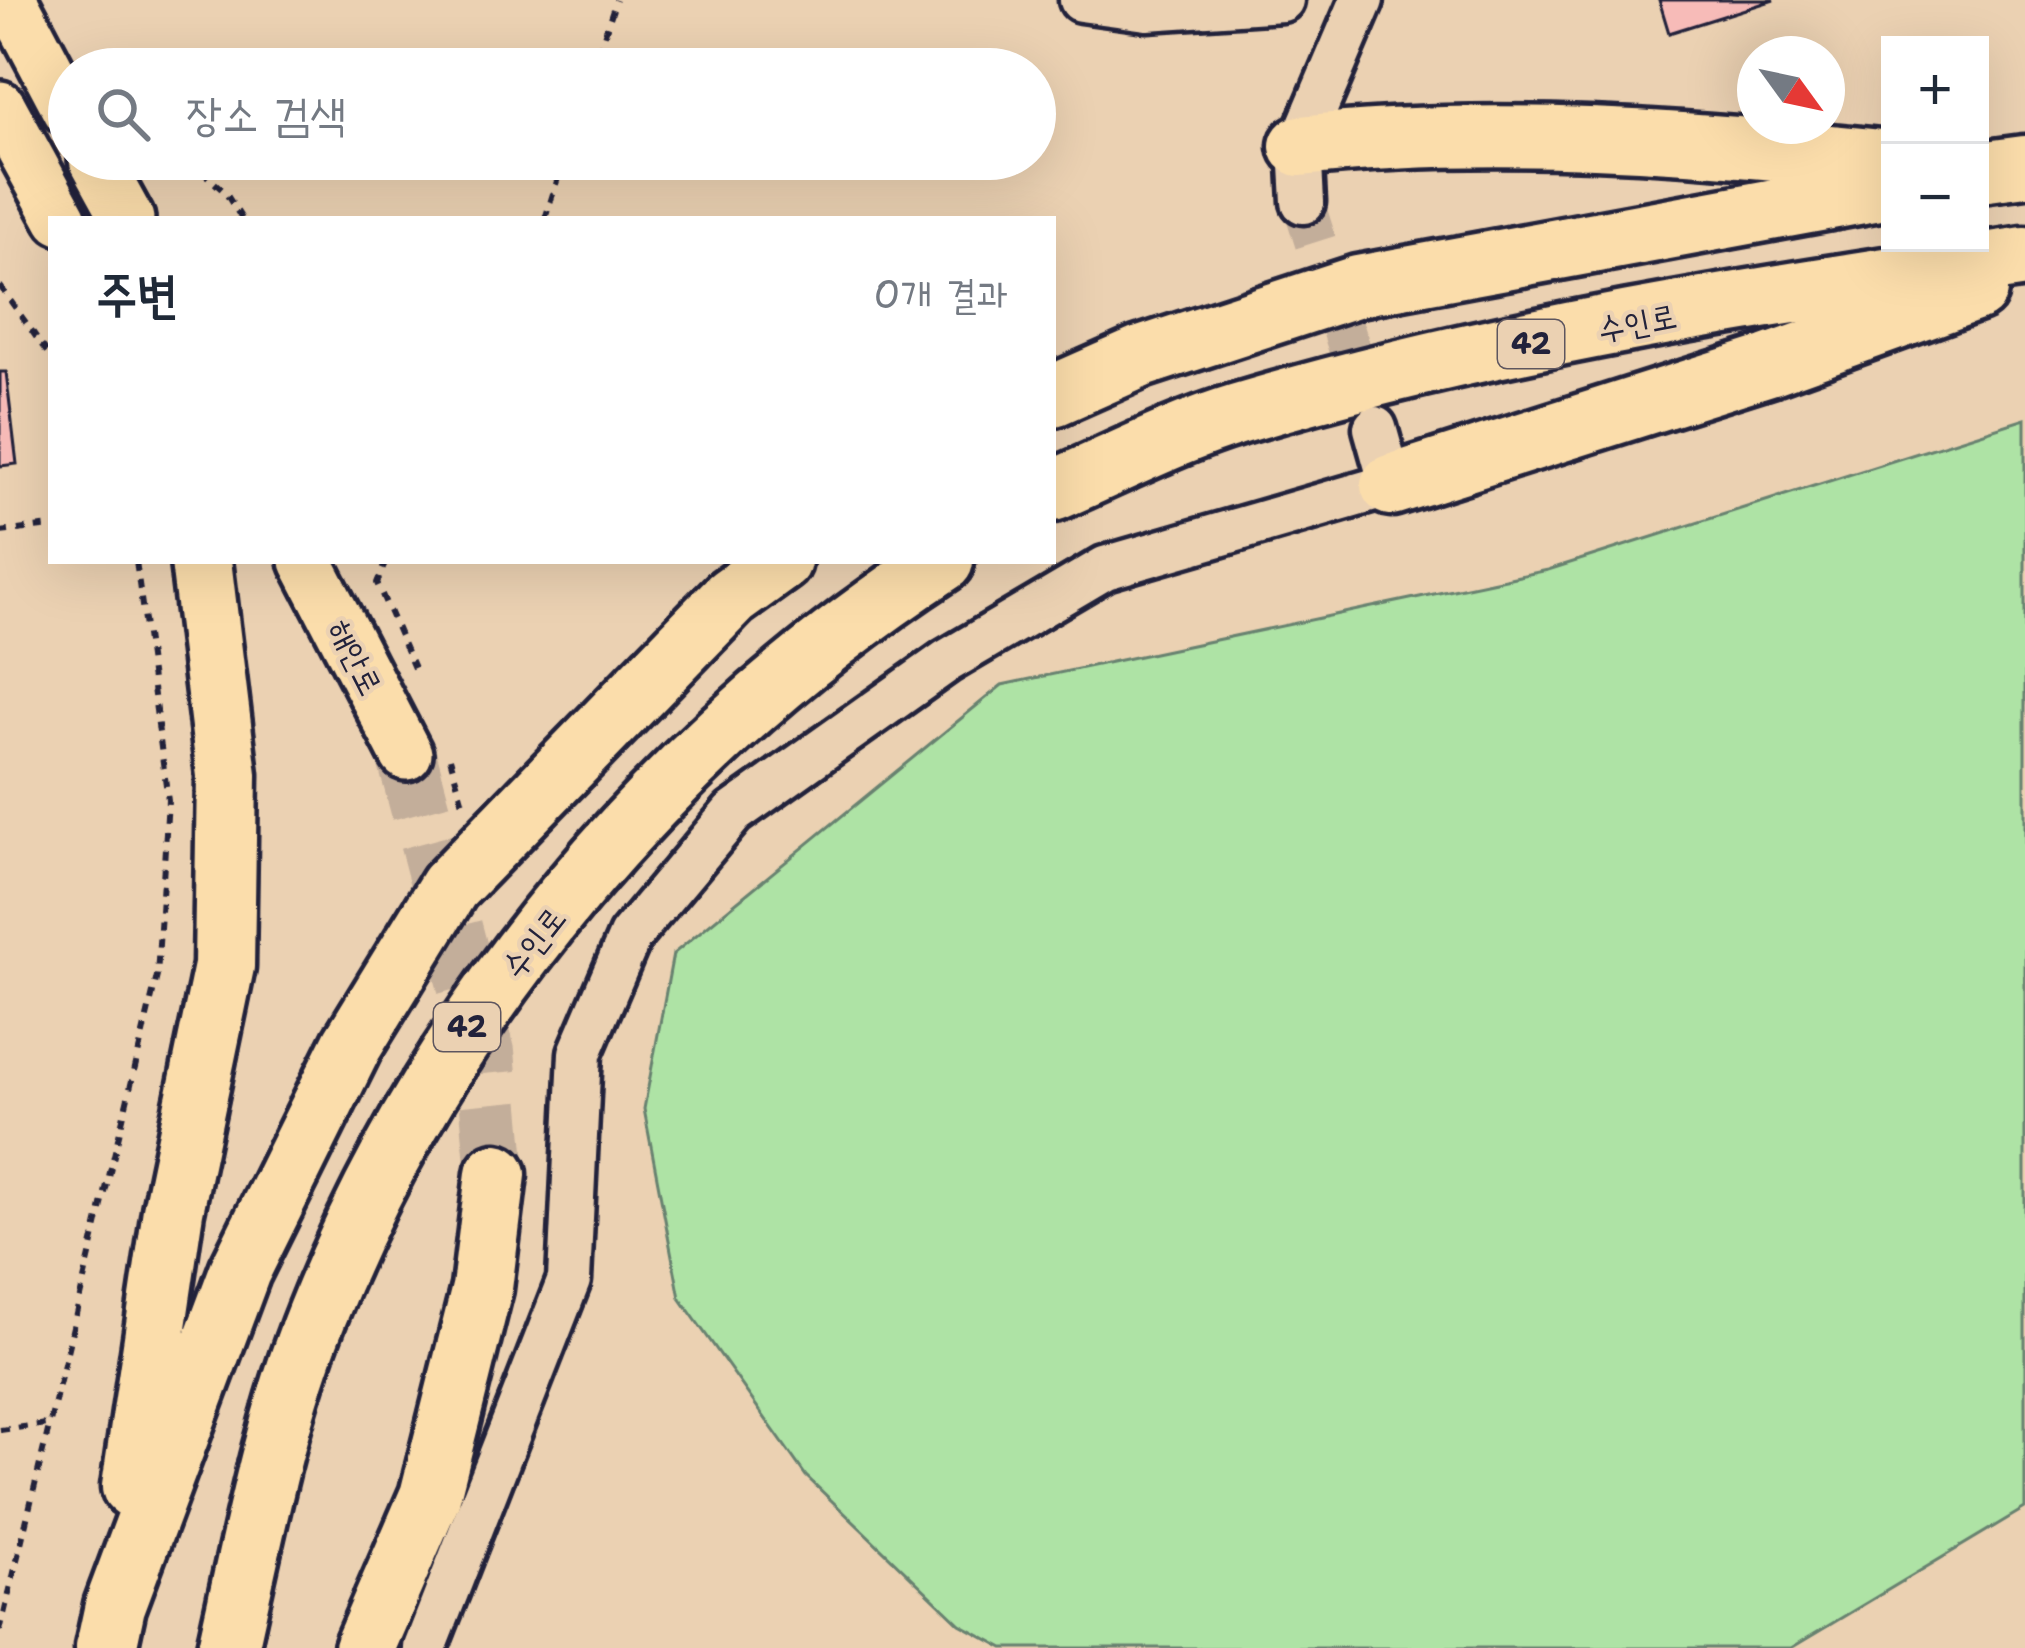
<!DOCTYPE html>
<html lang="ko">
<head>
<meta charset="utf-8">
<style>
	:root { --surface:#fff; --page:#f2f2f3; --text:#1f2937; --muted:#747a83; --line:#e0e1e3 }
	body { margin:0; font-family:"Shantell Sans","Poor Story",sans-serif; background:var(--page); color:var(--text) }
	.controls { position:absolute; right:36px; top:36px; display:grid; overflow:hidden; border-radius:0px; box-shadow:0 12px 48px #0002 }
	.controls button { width:108px; height:108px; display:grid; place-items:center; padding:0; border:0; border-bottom:3px solid var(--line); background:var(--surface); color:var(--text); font:60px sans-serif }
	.compass { position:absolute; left:1737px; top:36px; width:108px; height:108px; border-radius:50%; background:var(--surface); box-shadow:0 12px 48px #0002; rotate:123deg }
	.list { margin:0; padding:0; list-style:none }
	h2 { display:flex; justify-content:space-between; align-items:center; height:156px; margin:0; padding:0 48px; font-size:51px }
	h2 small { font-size:39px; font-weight:400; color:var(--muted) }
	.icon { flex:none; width:66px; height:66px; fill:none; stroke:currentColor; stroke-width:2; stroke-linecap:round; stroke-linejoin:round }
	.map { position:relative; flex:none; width:2025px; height:1648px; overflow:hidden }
	.search { position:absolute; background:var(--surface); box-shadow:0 12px 48px #0002; left:48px; top:48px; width:1008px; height:132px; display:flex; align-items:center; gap:30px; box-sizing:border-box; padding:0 42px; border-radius:66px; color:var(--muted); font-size:45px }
	.panel { position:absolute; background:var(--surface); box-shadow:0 12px 48px #0002; left:48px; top:216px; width:1008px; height:348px; border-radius:0px }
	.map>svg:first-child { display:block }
	.green { fill:#aee3a5; stroke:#688270; stroke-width:3 }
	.building { fill:#f7bbb8; stroke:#22223b; stroke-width:3 }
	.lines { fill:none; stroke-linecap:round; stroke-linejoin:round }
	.minor-tunnel { stroke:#c3ae9a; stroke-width:42; stroke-dasharray:42 21; stroke-linecap:butt }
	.highway-tunnel { stroke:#c3ae9a; stroke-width:60; stroke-dasharray:60 30; stroke-linecap:butt }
	.minor-casing { stroke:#22223b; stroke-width:51 }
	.major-casing { stroke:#22223b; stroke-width:60 }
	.highway-casing { stroke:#22223b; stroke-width:69 }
	.path { stroke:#22223b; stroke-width:6; stroke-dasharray:9 9; stroke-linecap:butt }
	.minor { stroke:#ebd1b2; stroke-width:42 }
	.major { stroke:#fbddab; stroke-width:51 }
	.highway { stroke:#fbddab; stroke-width:60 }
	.labels { text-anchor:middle; stroke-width:9; stroke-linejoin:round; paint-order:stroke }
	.shield { fill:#ebd1b2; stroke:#5e565f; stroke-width:3 }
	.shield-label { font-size:30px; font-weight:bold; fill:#22223b }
	.street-label { font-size:33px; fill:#22223b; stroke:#ebd1b2 }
</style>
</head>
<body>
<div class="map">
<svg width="2025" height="1648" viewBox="0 0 2025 1648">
	<rect width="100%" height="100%" fill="#ebd1b2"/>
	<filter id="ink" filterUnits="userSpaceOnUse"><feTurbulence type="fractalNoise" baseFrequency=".00833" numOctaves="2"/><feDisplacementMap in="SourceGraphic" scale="24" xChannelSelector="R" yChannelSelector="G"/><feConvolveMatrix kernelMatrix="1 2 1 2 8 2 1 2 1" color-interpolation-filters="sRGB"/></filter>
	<g filter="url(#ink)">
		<!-- green -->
		<polygon class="green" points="2025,419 2025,1508 1791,1648 1004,1648 960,1624 806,1476 680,1298 644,1109 673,954 1002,685 1548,570"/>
		<!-- building -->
		<g class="building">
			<polygon points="1659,0 1774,0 1669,33"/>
			<polygon points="0,372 6,372 17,464 0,466"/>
		</g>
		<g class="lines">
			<!-- minor-tunnel -->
			<polyline class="minor-tunnel" points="1303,202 1368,407"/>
			<!-- highway-tunnel -->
			<polyline class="highway-tunnel" points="406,754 485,1052 496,1174"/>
			<!-- minor casing -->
			<g class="minor-casing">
				<g id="minor">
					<polyline points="1081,0 1147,9 1282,0"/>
					<polyline points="1303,202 1300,146 1362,0"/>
					<polyline points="425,1648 569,1280 580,1053 630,936 733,813 947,661 1105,568 1391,485 1375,428"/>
				</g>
			</g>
			<!-- major casing -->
			<g class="major-casing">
				<g id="major">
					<polyline points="11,0 69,110"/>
					<polyline points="0,107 61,219"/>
					<polyline points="95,159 128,219"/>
					<polyline points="306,561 406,754"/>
				</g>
			</g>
			<!-- highway casing -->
			<g class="highway-casing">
				<g id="highway">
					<path d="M1300,146C1495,125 1696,141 1890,161"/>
					<polyline points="1980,172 2025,166"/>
					<polyline points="1053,396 1141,357 1358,286 1890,188"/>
					<polyline points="1391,485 1769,365 1977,290"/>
					<path d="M1053,491C1114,465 1175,433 1238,414C1494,337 1762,296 2025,257"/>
					<polyline points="132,1487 173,1211 224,966 227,775 201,561"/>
					<polyline points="106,1648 115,1606 240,1271 352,1045 449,887 731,597 781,561"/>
					<path d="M228,1648C253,1537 275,1419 317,1314C439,1008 668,740 943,561"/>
					<polyline points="364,1648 430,1496 482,1288 496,1174"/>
				</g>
			</g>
			<!-- path -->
			<g class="path">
				<polyline points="593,69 616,0"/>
				<polyline points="188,159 225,192 242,219"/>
				<polyline points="545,219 564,159"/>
				<polyline points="0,286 51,358"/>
				<polyline points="0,532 51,526"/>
				<polyline points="386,561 377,583 414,668"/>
				<polyline points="450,758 463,803"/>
				<polyline points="0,1430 47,1424"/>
				<polyline points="0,1631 157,976 168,800 136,561"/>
			</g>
			<!-- minor -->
			<use href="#minor" class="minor"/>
			<!-- major -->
			<use href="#major" class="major"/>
			<!-- highway -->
			<use href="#highway" class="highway"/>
		</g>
	</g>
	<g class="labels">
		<!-- shield labels -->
		<g class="shield">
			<rect x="1498" y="320" width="66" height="48" rx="9"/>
			<rect x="434" y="1003" width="66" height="48" rx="9"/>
		</g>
		<g class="shield-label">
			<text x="1531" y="354">42</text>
			<text x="467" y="1037">42</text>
		</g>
		<!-- street labels -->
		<g class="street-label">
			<text transform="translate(1637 322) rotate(-11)" y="12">수인로</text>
			<text transform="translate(356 657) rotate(63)" y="12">해안로</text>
			<text transform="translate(533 942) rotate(-52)" y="12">수인로</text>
		</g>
	</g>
</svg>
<div class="controls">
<button>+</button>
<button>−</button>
</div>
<svg class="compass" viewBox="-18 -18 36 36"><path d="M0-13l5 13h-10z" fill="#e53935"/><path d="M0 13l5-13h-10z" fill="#747a83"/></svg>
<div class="search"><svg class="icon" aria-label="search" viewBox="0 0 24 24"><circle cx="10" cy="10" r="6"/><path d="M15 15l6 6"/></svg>장소 검색</div>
<section class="panel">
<h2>주변<small>0개 결과</small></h2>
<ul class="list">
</ul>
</section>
</div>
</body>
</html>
